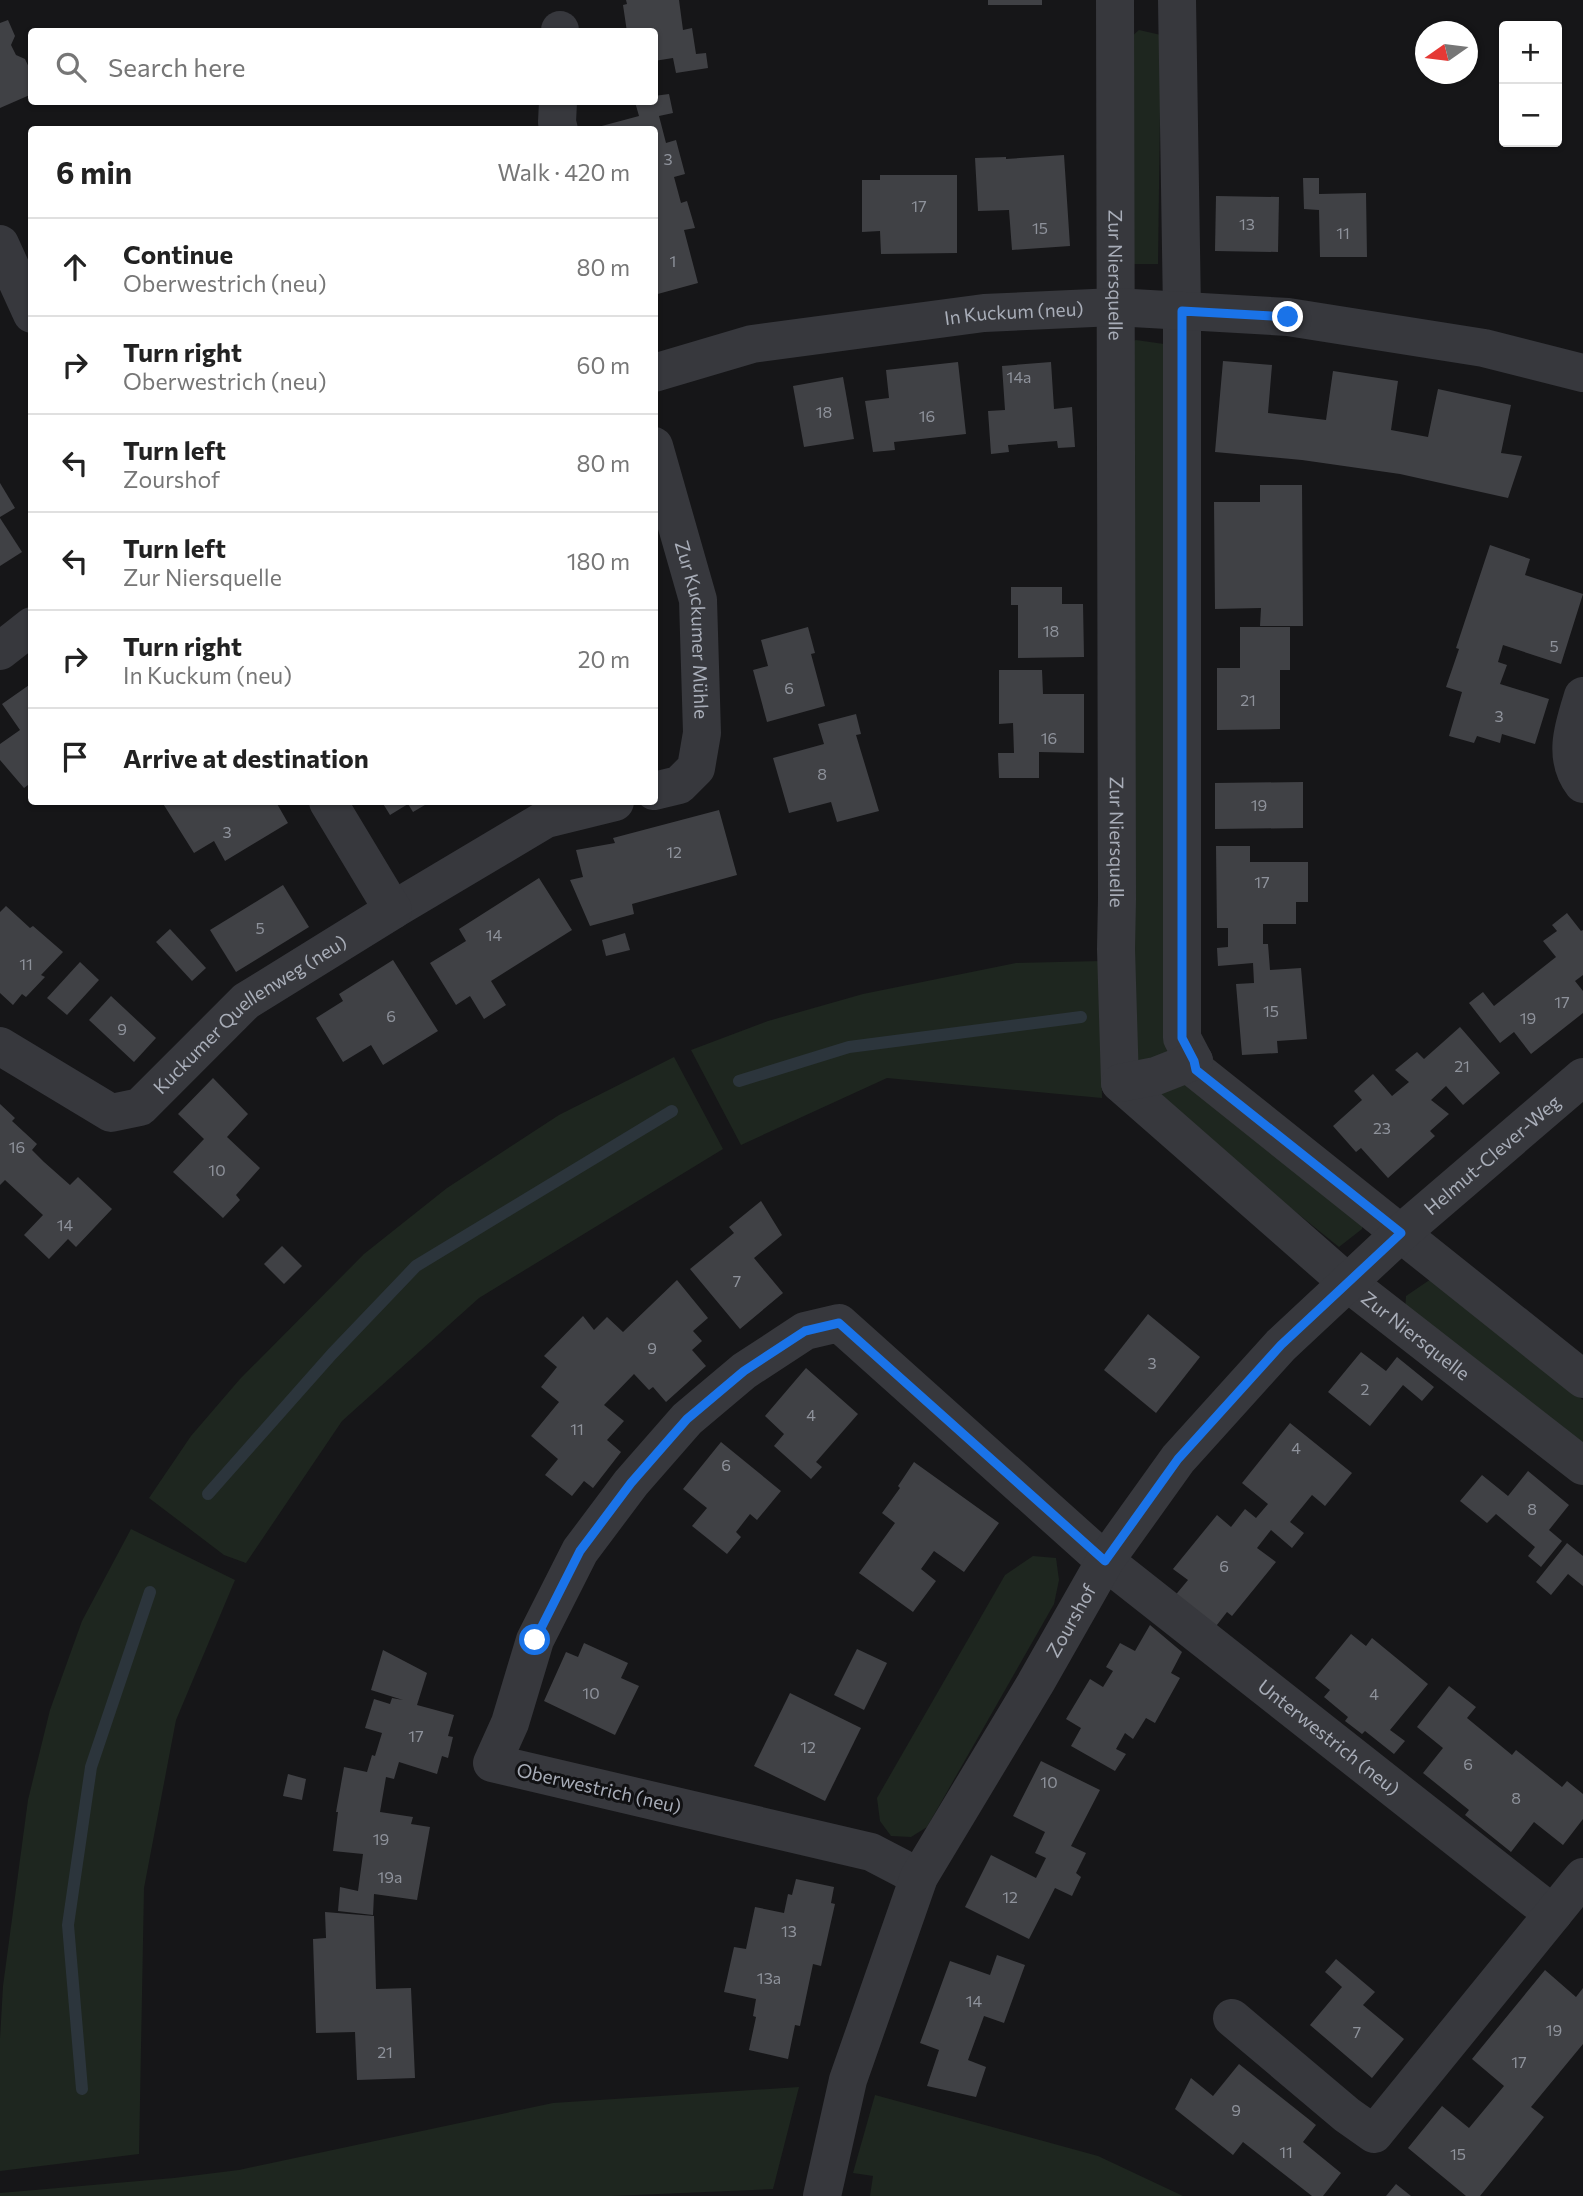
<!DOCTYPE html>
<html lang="en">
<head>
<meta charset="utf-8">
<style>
	:root { --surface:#fff; --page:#f2f2f2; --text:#222; --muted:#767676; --line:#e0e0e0 }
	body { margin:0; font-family:Commissioner,sans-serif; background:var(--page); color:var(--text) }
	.controls { position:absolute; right:21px; top:21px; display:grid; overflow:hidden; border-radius:7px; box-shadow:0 2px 5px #0004 }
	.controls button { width:63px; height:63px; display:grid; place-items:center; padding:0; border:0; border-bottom:2px solid var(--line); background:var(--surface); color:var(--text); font:35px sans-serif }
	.compass { position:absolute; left:1415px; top:21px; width:63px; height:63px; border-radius:50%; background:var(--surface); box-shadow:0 2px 5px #0004; rotate:256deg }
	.stop { position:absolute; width:21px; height:21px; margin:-16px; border:5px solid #1a73e8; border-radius:50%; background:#fff }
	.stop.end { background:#1a73e8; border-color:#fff; box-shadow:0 2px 7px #0008 }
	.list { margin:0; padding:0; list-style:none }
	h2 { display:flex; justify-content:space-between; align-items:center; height:91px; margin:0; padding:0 28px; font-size:30px }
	h2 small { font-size:23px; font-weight:400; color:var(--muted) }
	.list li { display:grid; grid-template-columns:46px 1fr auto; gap:21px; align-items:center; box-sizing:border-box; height:98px; padding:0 28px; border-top:2px solid var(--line) }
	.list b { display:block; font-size:26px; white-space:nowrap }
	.list p { margin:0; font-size:23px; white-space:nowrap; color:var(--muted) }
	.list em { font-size:23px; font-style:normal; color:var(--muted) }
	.icon { flex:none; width:38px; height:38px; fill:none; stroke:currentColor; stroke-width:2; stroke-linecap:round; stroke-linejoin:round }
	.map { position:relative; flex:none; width:1583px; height:2196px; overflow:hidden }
	.search { position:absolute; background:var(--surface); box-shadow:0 2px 5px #0004; left:28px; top:28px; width:630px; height:77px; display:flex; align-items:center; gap:18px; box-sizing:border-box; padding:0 24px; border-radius:7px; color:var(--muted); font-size:26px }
	.panel { position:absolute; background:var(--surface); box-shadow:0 2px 5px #0004; left:28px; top:126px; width:630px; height:679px; border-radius:7px }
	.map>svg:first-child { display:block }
	.green { fill:#1e261f }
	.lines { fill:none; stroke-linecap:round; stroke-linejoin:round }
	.stream { stroke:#2c353c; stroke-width:12 }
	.building { fill:#404145 }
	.minor { stroke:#37383d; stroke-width:38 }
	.route { stroke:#1a73e8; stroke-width:9 }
	.labels { text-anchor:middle; stroke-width:6; stroke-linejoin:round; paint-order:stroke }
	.number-label { font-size:16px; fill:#8e929b }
	.street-label { font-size:19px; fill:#a8adb8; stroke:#111113 }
</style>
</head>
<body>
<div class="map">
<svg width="1583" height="2196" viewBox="0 0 1583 2196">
	<rect width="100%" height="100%" fill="#161618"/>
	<!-- green -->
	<g class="green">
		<polygon points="1139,30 1161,35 1158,264 1132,264 1129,39"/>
		<polygon points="1136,340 1164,344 1168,1059 1133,1068 1130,343"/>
		<polygon points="1101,961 1102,1098 887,1078 741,1145 691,1050 768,1021 863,994 1016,963"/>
		<polygon points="674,1057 723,1149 479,1298 342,1421 246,1563 224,1555 149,1498 191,1436 240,1379 364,1254 447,1188 559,1115"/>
		<polygon points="1180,1074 1363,1224 1362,1229 1339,1247 1140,1086"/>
		<polygon points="1431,1279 1583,1400 1583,1452 1405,1311 1406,1296"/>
		<polygon points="131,1529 235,1580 176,1720 144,1888 139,2154 0,2171 0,2039 3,1986 28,1800 50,1710 82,1621"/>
		<polygon points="1033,1556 1056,1558 1059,1580 1054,1604 927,1827 911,1837 891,1836 880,1821 877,1798 1005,1575"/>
		<polygon points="799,2087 773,2189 612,2196 0,2196 0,2193 174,2178 239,2170 553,2103"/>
		<polygon points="875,2095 1098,2156 1183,2196 870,2196 873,2176 853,2173"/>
	</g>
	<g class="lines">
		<!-- stream -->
		<g class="stream">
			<polyline points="739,1081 849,1047 1081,1017"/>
			<polyline points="208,1494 332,1354 416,1266 672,1111"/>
			<polyline points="82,2089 68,1925 91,1767 150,1592"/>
		</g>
	</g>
	<!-- building -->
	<g class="building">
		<polygon points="626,0 679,0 683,30 692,28 696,54 706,53 708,68 676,73 673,58 654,61 654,32 627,32 623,5 627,4"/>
		<rect x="988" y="0" width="54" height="5"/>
		<polygon points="8,20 15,36 11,45 16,55 25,59 32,74 32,94 0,108 0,23"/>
		<polygon points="669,94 673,113 659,116 666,143 676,140 685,174 674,177 681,203 687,201 695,228 684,230 698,283 654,295 654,130 599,130 598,127 639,116 635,102 654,102 654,96"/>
		<polygon points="1064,155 1070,246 1012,250 1009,210 978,211 975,158 1006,157 1006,159"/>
		<polygon points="880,175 957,175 957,253 881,254 880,231 862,232 862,180 880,180"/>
		<polygon points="1303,178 1319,178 1319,194 1366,193 1367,257 1320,257 1319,210 1304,209"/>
		<polygon points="1216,196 1279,197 1278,252 1215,251"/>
		<polygon points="1223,361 1272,365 1268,413 1326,420 1333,371 1398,381 1391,430 1428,437 1438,389 1511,405 1501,453 1522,456 1508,498 1400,474 1302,460 1215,452"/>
		<polygon points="958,362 966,434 894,442 895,450 873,452 865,401 889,398 886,370"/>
		<polygon points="1051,362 1054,409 1072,407 1075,447 1058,448 1057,441 1008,445 1009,452 991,454 988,411 1005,410 1002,366"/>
		<polygon points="843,377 854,439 804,447 793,386"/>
		<polygon points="0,483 15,508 0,517"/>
		<polygon points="1260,485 1302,485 1303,626 1260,626 1261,608 1215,609 1214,502 1260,502"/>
		<polygon points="0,518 22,552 0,566"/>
		<polygon points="1490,545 1530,559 1525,575 1583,594 1561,664 1503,645 1498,662 1507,665 1500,684 1549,699 1535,744 1502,734 1500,743 1477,736 1474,743 1449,736 1462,692 1446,687 1459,649 1456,648"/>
		<polygon points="1011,587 1062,587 1062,604 1083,604 1084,657 1018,658 1018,605 1011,605"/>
		<polygon points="808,627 815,653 811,654 825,706 767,722 753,670 768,666 761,640"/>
		<polygon points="1240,627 1290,627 1290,670 1280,670 1280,729 1217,730 1217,668 1240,668"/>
		<polygon points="654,659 657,659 658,720 654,720"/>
		<polygon points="999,670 1042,670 1043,694 1084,694 1084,753 1039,752 1039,778 999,778 998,753 1014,753 1013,723 999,724"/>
		<polygon points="32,683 32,782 24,788 0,760 0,744 20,730 2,704"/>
		<polygon points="856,714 861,734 856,735 879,811 837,822 831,802 789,813 773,758 824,744 818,724"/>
		<polygon points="1303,782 1303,828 1215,829 1215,783"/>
		<polygon points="162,802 276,802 288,823 225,861 214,841 194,853"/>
		<polygon points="382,802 430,802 413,812 408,804 390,815"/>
		<polygon points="719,810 737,875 632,904 634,914 590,926 570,880 583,877 576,850 615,843 613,838"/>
		<polygon points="1216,846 1250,846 1250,862 1308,862 1308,902 1296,902 1296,924 1263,924 1263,944 1268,944 1270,970 1301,968 1307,1039 1277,1041 1278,1053 1242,1055 1236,984 1254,983 1253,963 1218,966 1217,948 1228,947 1228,928 1217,928"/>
		<polygon points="539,878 572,930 491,981 506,1005 484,1019 470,996 456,1005 430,963 466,941 459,929"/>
		<polygon points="283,885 309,927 236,972 210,930"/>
		<polygon points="6,906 30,928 33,926 63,952 41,975 45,977 26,997 22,994 13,1005 0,993 0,912"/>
		<polygon points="1567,913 1581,931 1583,930 1583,975 1575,981 1583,991 1583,1013 1531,1054 1514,1032 1500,1043 1469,1003 1483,992 1494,1006 1556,957 1543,941 1557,931 1552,925"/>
		<polygon points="170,929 206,968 192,981 156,942"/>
		<polygon points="625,933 630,950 606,956 602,940"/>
		<polygon points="393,960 438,1031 383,1065 371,1045 343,1062 316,1018 343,1001 339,994"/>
		<polygon points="80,962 99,980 67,1015 47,998"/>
		<polygon points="111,996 156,1038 134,1062 89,1020"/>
		<polygon points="1460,1027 1500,1073 1463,1105 1446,1086 1431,1100 1449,1114 1430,1131 1435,1136 1388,1178 1361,1148 1356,1152 1333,1126 1362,1100 1354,1091 1373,1074 1392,1096 1409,1082 1395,1070 1417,1052 1424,1059"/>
		<polygon points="213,1078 248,1114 227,1137 260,1168 236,1195 240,1200 223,1218 173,1172 204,1139 178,1114"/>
		<polygon points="0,1104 15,1118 12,1121 37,1144 32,1150 44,1162 70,1185 78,1177 112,1209 76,1247 68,1239 49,1259 24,1235 43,1215 5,1180 0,1185"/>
		<polygon points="761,1201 782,1235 754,1258 783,1293 740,1329 690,1269 734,1233 729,1227"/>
		<polygon points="282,1246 302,1266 284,1284 264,1264"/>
		<polygon points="677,1280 708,1318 693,1331 702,1341 692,1350 706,1366 666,1402 653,1387 649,1390 634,1374 604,1405 624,1421 607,1440 621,1452 593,1488 584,1481 572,1496 545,1475 558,1459 531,1436 559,1402 541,1387 557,1367 544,1356 583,1316 594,1330 607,1317 623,1332"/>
		<polygon points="1148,1314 1200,1357 1156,1413 1104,1370"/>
		<polygon points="1361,1352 1386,1371 1397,1357 1434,1387 1422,1401 1403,1385 1370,1426 1328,1392"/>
		<polygon points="806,1368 858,1414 816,1462 822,1467 811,1479 774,1446 784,1434 765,1416"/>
		<polygon points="1290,1423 1352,1473 1325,1506 1312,1495 1290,1522 1304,1533 1292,1548 1271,1530 1257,1548 1276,1562 1232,1616 1227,1612 1213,1630 1173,1598 1188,1580 1173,1569 1217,1515 1231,1527 1245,1509 1256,1518 1268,1504 1242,1483"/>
		<polygon points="721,1442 781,1491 757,1520 750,1514 736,1532 741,1537 727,1554 692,1526 707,1508 683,1489"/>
		<polygon points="914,1462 999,1523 964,1572 934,1551 921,1569 936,1581 913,1612 859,1573 895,1523 882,1513 900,1488 898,1486"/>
		<polygon points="1528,1471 1569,1505 1549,1530 1562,1541 1541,1567 1528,1556 1535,1547 1496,1514 1487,1523 1460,1501 1482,1475 1508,1496"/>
		<polygon points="1567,1543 1583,1556 1583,1586 1568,1574 1551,1595 1536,1582"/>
		<polygon points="1150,1625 1182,1652 1171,1673 1180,1678 1155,1723 1146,1718 1133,1739 1125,1733 1116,1749 1126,1754 1115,1771 1071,1746 1081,1728 1066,1719 1090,1679 1103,1687 1113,1671 1106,1667 1120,1643 1135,1651"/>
		<polygon points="1351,1634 1366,1646 1372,1638 1428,1684 1390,1730 1405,1741 1394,1754 1365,1731 1362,1734 1345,1721 1348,1717 1324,1697 1330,1690 1315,1678"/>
		<polygon points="584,1643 628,1663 621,1678 639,1686 615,1735 544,1701 566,1652 578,1657"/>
		<polygon points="857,1649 887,1663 864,1710 834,1695"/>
		<polygon points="383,1650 427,1673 417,1705 454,1715 448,1736 453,1737 448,1758 442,1756 437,1774 399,1762 394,1779 386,1777 380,1812 413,1817 411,1824 430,1827 417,1900 374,1894 373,1915 338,1911 340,1887 358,1891 363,1854 333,1851 338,1812 336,1812 344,1767 367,1772 372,1755 375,1756 382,1733 365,1728 374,1699 390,1704 392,1698 403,1700 371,1690"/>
		<polygon points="1449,1686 1476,1707 1467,1718 1512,1755 1516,1750 1562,1787 1567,1781 1583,1794 1583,1819 1563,1845 1534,1822 1511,1852 1465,1815 1469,1810 1423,1773 1443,1748 1417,1727"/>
		<polygon points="790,1693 861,1728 825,1801 754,1766"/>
		<polygon points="1041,1761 1100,1790 1071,1846 1086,1853 1076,1873 1081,1877 1072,1896 1055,1888 1029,1939 965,1907 991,1855 1036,1878 1046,1858 1035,1853 1045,1832 1013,1816"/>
		<polygon points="288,1774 306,1779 302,1800 283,1796"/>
		<polygon points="796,1879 834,1887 831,1903 835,1904 821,1966 813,1964 800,2026 795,2025 788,2059 749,2050 756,2017 753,2016 756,1999 724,1992 734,1947 746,1949 755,1907 784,1913 788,1894 792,1895"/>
		<polygon points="325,1912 374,1916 376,1989 411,1988 415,2078 357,2080 355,2032 316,2033 313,1939 326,1938"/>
		<polygon points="997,1955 1025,1965 1004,2023 984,2016 968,2060 986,2067 976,2097 927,2086 939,2050 920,2043 950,1961 990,1975"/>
		<polygon points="1336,1959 1375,1992 1363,2005 1404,2039 1372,2078 1310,2025 1342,1987 1325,1972"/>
		<polygon points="1545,1970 1576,1997 1583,1988 1583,2044 1531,2107 1544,2117 1480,2196 1466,2196 1408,2148 1442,2106 1469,2128 1504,2086 1472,2059"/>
		<polygon points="1239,2064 1316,2125 1303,2142 1341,2173 1323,2196 1312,2196 1243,2142 1233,2155 1175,2109 1191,2078 1213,2096"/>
		<polygon points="1396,2184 1411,2196 1386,2196"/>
	</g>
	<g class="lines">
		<!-- minor -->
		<g class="minor">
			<path id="s1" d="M1115,0L1117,899L1116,949L1120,1083L1348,1283L1583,1466"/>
			<polyline points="1177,0 1182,311 1182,1038 1194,1061 1196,1070 1583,1379"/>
			<polyline points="560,32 560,30"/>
			<polyline points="558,102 557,122 559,130"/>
			<polyline points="0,244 32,314"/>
			<path id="s2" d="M654,373L752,344L984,313L1115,307L1288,317L1484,348L1583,373"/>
			<path id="s3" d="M654,446L698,600L702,733L696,768L679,785L654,791"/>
			<polyline points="0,651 32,626"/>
			<path d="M1583,696C1574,725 1562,757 1583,784"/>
			<polyline points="393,910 546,819 615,802"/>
			<path id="s4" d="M0,1046L111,1113L140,1107L246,1001L393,910L328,802"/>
			<polyline points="1120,1083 1156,1076 1194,1061"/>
			<path id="s5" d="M919,1877L871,1852L492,1763L510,1723L535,1640L580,1551L631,1483L687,1419L744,1371L805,1331L839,1323L1105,1561L1553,1914"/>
			<polyline points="1232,2018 1347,2115 1374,2134 1583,1877"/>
			<path id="s6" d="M822,2196L848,2080L919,1877L1035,1684L1105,1561L1178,1459L1281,1345L1401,1233L1583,1077"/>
		</g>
	</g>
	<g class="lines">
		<!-- route -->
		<polyline class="route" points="535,1640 580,1551 631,1483 687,1419 744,1371 805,1331 839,1323 1105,1561 1178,1459 1281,1345 1401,1233 1196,1070 1194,1061 1182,1038 1182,311 1288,317"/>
	</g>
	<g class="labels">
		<!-- number labels -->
		<g class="number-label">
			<text x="668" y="165">3</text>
			<text x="919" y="212">17</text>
			<text x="1247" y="230">13</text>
			<text x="1040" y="234">15</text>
			<text x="1343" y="239">11</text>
			<text x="673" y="267">1</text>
			<text x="1019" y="383">14a</text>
			<text x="824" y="418">18</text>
			<text x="927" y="422">16</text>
			<text x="1051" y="637">18</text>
			<text x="1554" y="652">5</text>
			<text x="789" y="694">6</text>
			<text x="1248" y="706">21</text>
			<text x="1499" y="722">3</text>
			<text x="1049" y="744">16</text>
			<text x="822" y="780">8</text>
			<text x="1259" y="811">19</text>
			<text x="227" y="838">3</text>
			<text x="674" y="858">12</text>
			<text x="1262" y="888">17</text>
			<text x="260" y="934">5</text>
			<text x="494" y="941">14</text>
			<text x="26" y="970">11</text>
			<text x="1562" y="1008">17</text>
			<text x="1271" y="1017">15</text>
			<text x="391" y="1022">6</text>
			<text x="1528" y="1024">19</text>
			<text x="122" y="1035">9</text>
			<text x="1462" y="1072">21</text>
			<text x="1382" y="1134">23</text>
			<text x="17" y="1153">16</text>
			<text x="217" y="1176">10</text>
			<text x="65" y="1231">14</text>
			<text x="737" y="1287">7</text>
			<text x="652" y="1354">9</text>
			<text x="1152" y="1369">3</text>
			<text x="1365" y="1395">2</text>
			<text x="811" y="1421">4</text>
			<text x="577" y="1435">11</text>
			<text x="1296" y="1454">4</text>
			<text x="726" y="1471">6</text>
			<text x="1532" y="1515">8</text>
			<text x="1224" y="1572">6</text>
			<text x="591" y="1699">10</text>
			<text x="1374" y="1700">4</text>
			<text x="416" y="1742">17</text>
			<text x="808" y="1753">12</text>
			<text x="1468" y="1770">6</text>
			<text x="1049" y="1788">10</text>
			<text x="1516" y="1804">8</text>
			<text x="381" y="1845">19</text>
			<text x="390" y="1883">19a</text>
			<text x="1010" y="1903">12</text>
			<text x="789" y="1937">13</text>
			<text x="769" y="1984">13a</text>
			<text x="974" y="2007">14</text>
			<text x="1554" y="2036">19</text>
			<text x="1357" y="2038">7</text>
			<text x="385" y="2058">21</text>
			<text x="1519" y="2068">17</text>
			<text x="1236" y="2116">9</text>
			<text x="1286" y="2158">11</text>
			<text x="1458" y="2160">15</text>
		</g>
		<!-- street labels -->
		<g class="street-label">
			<text dy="7" stroke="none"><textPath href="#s1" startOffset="275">Zur Niersquelle</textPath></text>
			<text dy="7" stroke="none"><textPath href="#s2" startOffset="366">In Kuckum (neu)</textPath></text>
			<text dy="7" stroke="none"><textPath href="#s3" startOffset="189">Zur Kuckumer Mühle</textPath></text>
			<text dy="7" stroke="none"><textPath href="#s1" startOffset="842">Zur Niersquelle</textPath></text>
			<text dy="7" stroke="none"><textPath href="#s4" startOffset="304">Kuckumer Quellenweg (neu)</textPath></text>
			<text dy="7" stroke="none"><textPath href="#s6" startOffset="1264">Helmut-Clever-Weg</textPath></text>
			<text dy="7" stroke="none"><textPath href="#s1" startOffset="1472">Zur Niersquelle</textPath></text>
			<text dy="7" stroke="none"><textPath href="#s6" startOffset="632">Zourshof</textPath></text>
			<text dy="7" stroke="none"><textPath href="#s5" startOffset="1668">Unterwestrich (neu)</textPath></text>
			<text transform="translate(599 1788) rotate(13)" y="7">Oberwestrich (neu)</text>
		</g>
	</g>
</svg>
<div class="controls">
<button>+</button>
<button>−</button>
</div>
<svg class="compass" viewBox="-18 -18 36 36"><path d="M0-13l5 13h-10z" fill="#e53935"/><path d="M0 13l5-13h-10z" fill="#767676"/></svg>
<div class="stop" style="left:535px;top:1640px"></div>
<div class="stop end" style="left:1288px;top:317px"></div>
<div class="search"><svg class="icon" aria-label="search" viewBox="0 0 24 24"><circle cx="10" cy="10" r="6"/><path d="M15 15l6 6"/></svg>Search here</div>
<section class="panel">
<h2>6 min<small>Walk · 420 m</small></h2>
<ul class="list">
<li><svg class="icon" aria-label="ahead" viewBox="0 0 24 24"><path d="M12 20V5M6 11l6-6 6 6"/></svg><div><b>Continue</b><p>Oberwestrich (neu)</p></div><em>80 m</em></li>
<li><svg class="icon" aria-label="right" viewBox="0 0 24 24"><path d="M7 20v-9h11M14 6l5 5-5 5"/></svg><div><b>Turn right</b><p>Oberwestrich (neu)</p></div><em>60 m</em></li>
<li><svg class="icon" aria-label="left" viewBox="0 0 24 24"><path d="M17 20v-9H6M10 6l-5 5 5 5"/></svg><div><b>Turn left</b><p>Zourshof</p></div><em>80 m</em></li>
<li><svg class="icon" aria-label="left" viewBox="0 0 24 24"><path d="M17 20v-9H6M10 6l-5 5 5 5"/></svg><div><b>Turn left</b><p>Zur Niersquelle</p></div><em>180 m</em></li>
<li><svg class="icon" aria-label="right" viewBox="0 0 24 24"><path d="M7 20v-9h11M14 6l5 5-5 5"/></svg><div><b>Turn right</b><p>In Kuckum (neu)</p></div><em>20 m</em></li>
<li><svg class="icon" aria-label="arrive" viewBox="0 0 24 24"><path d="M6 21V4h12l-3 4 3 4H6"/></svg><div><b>Arrive at destination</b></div></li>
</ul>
</section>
</div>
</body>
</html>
